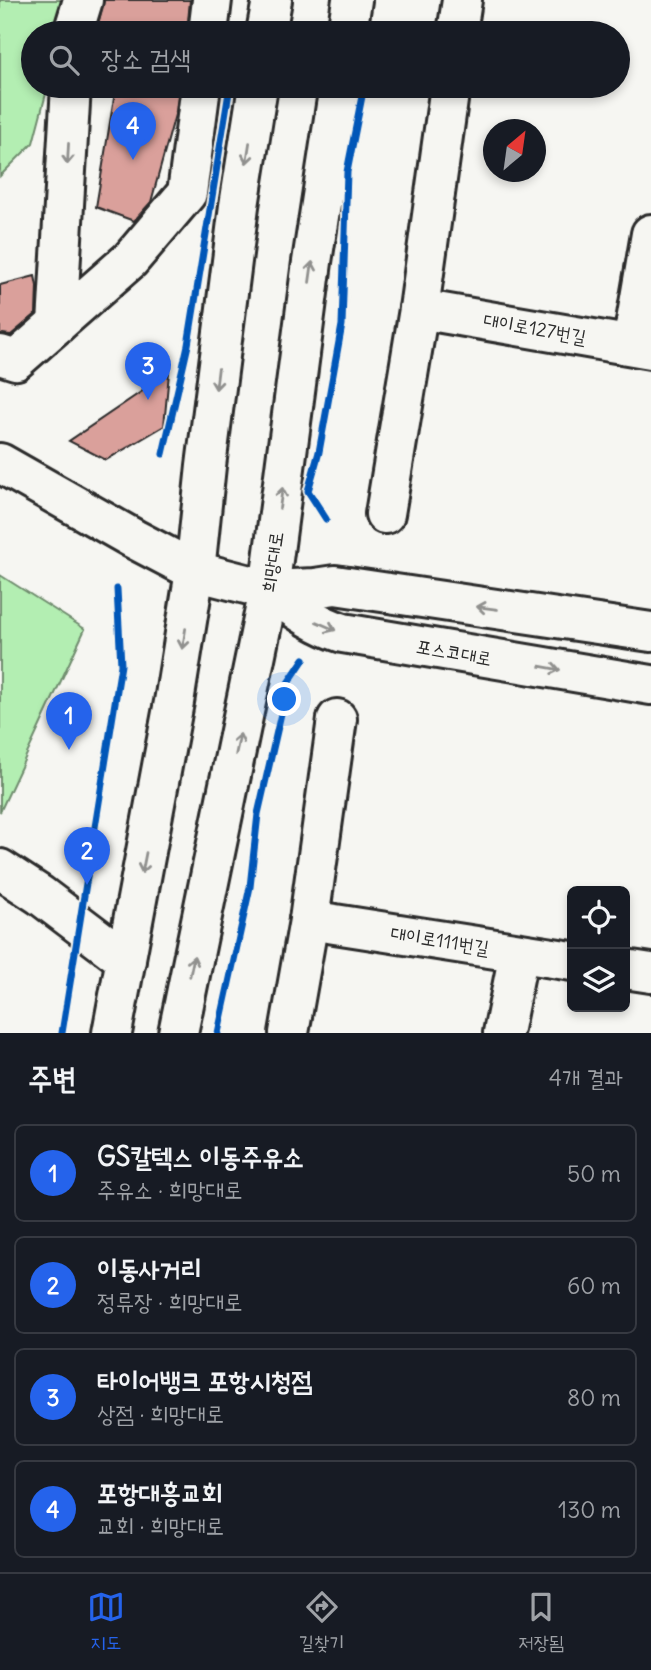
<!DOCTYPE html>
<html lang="ko">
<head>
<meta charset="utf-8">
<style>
	:root { --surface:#171b24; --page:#242831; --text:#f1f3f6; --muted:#9ea1a6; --line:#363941; --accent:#2563eb }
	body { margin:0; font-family:Delius,"Poor Story",sans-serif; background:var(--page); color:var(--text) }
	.controls { position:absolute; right:21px; bottom:21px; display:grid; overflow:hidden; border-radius:10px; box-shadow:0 4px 10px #0003 }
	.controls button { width:63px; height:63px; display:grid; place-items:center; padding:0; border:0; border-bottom:2px solid var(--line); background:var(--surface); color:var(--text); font:35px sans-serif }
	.compass { position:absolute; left:483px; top:119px; width:63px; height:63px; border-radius:50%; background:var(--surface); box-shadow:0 4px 10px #0003; rotate:29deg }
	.you { position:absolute; left:285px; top:700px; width:24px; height:24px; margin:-18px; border:5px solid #fff; border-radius:50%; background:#1a73e8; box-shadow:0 0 0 10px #1a73e833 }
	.badge { display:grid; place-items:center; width:46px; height:46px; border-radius:50%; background:var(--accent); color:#fff; font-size:23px; font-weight:700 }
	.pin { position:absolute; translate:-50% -58px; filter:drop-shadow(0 2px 4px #0008) }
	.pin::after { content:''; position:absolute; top:37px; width:24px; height:21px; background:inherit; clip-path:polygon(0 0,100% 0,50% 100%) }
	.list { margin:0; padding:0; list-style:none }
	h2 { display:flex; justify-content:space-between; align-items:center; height:91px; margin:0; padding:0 28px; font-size:30px }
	h2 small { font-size:23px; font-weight:400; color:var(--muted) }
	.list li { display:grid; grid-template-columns:46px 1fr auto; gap:21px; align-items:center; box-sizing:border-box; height:98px; margin:0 14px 14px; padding:0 14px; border:2px solid var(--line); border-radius:10px }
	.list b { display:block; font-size:26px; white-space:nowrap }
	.list p { margin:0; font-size:23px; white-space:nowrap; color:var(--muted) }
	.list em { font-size:23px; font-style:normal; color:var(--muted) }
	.icon { flex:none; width:38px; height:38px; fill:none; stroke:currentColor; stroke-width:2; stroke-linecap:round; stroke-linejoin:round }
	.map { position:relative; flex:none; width:651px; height:1033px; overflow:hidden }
	.search { position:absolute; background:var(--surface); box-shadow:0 4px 10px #0003; left:21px; right:21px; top:21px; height:77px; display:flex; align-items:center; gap:18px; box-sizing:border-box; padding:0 24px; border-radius:38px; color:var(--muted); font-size:26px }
	.sheet { height:539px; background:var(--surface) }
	nav { display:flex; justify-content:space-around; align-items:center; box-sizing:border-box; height:98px; border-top:2px solid var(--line); background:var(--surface); font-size:19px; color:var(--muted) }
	nav a { display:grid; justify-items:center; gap:4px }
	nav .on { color:var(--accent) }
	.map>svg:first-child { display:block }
	.green { fill:#b3eeb2; stroke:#6f8c6e; stroke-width:2 }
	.building { fill:#daa09b; stroke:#2b2b2b; stroke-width:2 }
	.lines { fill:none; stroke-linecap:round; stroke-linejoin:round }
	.minor-casing { stroke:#2b2b2b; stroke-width:44 }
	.major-casing { stroke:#2b2b2b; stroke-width:44 }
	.minor { stroke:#f6f6f2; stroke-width:38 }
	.major { stroke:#f6f6f2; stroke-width:38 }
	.cycleway-casing { stroke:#f6f6f2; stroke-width:11 }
	.cycleway { stroke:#0057b8; stroke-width:7 }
	.oneway { stroke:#90908e }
	.labels { text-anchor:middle; stroke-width:5; stroke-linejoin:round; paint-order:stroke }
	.street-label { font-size:19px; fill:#2b2b2b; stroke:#f6f6f2 }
</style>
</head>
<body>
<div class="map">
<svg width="651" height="1033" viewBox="0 0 651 1033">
	<rect width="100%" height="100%" fill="#f6f6f2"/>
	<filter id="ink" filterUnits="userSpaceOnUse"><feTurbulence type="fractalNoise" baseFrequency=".0143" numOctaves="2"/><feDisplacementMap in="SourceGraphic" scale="14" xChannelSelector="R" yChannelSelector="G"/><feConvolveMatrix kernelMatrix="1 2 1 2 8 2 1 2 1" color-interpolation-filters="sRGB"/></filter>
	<g filter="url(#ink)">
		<!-- green -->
		<g class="green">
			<polygon points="0,0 71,0 62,33 33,33 33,86 48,86 33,143 0,176"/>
			<polygon points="0,575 85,629 0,812"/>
		</g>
		<!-- building -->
		<g class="building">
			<polygon points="104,0 190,0 187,33 99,33 97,28"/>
			<polygon points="116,86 179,86 176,111 151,202 134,221 96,207"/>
			<polygon points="35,276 37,286 36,314 11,335 0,334 0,285"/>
			<polygon points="169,373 164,426 106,460 69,441"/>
		</g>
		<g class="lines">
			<!-- minor casing -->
			<g class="minor-casing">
				<g id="minor">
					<polyline points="73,33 83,0"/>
					<polyline points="208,33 212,0"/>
					<polyline points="457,33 462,0"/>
					<polyline points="419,309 651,349"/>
					<polyline points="57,324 71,86"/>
					<polyline points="632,345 651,234"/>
					<polyline points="0,355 16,360 130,260 187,193 201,86"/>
					<polyline points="385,514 419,309 450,86"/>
					<polyline points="0,869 40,895 126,960"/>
					<polyline points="309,920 572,961"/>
					<polyline points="625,969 651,973"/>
					<polyline points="289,1033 309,920 337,719"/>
					<polyline points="503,1033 519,953"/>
				</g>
			</g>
			<!-- major casing -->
			<g class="major-casing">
				<g id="major">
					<polyline points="266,33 272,0"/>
					<polyline points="347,33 352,0"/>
					<polyline points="0,463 134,539 195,571 269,590 315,588 335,585 651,632"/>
					<path d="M269,590C293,607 314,624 343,633L651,685"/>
					<polyline points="112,1033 174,702 195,571 206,466 239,206 258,86"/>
					<polyline points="178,1033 269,590 312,262 339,86"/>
				</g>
			</g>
			<!-- minor -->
			<use href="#minor" class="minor"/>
			<!-- major -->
			<use href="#major" class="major"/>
			<!-- cycleway casing -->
			<g class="cycleway-casing">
				<g id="cycleway">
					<polyline points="163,454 188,345 230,86"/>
					<polyline points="326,519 308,491 319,452 342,325 347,172 364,86"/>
					<polyline points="62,1033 121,665 117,589"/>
					<polyline points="218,1033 250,887 258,814 288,683 304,659"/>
				</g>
			</g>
			<!-- cycleway -->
			<use href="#cycleway" class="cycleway"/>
		</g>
		<!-- one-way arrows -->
		<defs><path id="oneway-shaft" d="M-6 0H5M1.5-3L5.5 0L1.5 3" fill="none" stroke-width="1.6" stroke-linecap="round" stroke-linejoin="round" transform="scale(1.75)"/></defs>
		<g class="oneway">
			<use href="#oneway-shaft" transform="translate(248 153) rotate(99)"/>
			<use href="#oneway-shaft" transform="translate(68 154) rotate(93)"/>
			<use href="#oneway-shaft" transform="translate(311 272) rotate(-82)"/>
			<use href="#oneway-shaft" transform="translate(217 379) rotate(97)"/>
			<use href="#oneway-shaft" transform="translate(281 498) rotate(-82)"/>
			<use href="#oneway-shaft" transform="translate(487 608) rotate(-172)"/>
			<use href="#oneway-shaft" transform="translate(326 626) rotate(24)"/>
			<use href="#oneway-shaft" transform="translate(184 639) rotate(99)"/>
			<use href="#oneway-shaft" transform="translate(550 668) rotate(10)"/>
			<use href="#oneway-shaft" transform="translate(238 744) rotate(-78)"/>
			<use href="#oneway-shaft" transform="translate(144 863) rotate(101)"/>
			<use href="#oneway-shaft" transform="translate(192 966) rotate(-78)"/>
		</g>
	</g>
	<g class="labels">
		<!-- street labels -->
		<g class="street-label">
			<text transform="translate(535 328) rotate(10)" y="7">대이로127번길</text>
			<text transform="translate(272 562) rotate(-82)" y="7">희망대로</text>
			<text transform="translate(454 652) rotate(10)" y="7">포스코대로</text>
			<text transform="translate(440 940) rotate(9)" y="7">대이로111번길</text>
		</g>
	</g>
</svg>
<div class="controls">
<button><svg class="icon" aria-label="locate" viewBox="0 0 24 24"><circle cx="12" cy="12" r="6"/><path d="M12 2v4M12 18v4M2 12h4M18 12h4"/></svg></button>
<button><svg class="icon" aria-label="layers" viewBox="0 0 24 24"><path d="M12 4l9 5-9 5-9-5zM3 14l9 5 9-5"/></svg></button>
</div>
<svg class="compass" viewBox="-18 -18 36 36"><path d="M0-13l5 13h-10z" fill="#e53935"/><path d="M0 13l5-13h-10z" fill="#9ea1a6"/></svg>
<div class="you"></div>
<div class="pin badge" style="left:69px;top:750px">1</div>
<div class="pin badge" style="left:87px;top:885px">2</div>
<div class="pin badge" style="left:148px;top:400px">3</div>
<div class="pin badge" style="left:133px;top:160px">4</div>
<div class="search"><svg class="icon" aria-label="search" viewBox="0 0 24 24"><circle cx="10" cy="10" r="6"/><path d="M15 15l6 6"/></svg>장소 검색</div>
</div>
<section class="sheet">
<h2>주변<small>4개 결과</small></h2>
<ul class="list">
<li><span class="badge">1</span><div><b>GS칼텍스 이동주유소</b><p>주유소 · 희망대로</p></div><em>50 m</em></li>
<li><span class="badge">2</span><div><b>이동사거리</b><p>정류장 · 희망대로</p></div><em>60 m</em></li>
<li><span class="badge">3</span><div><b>타이어뱅크 포항시청점</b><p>상점 · 희망대로</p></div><em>80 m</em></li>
<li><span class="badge">4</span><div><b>포항대흥교회</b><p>교회 · 희망대로</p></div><em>130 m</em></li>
</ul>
</section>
<nav>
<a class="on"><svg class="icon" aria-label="map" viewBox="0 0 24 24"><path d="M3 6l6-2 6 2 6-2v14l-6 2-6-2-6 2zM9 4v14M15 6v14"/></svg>지도</a>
<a><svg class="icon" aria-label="directions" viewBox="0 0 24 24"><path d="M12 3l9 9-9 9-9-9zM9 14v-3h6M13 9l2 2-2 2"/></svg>길찾기</a>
<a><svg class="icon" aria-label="saved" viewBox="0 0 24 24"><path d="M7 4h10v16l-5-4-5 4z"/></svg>저장됨</a>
</nav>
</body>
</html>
